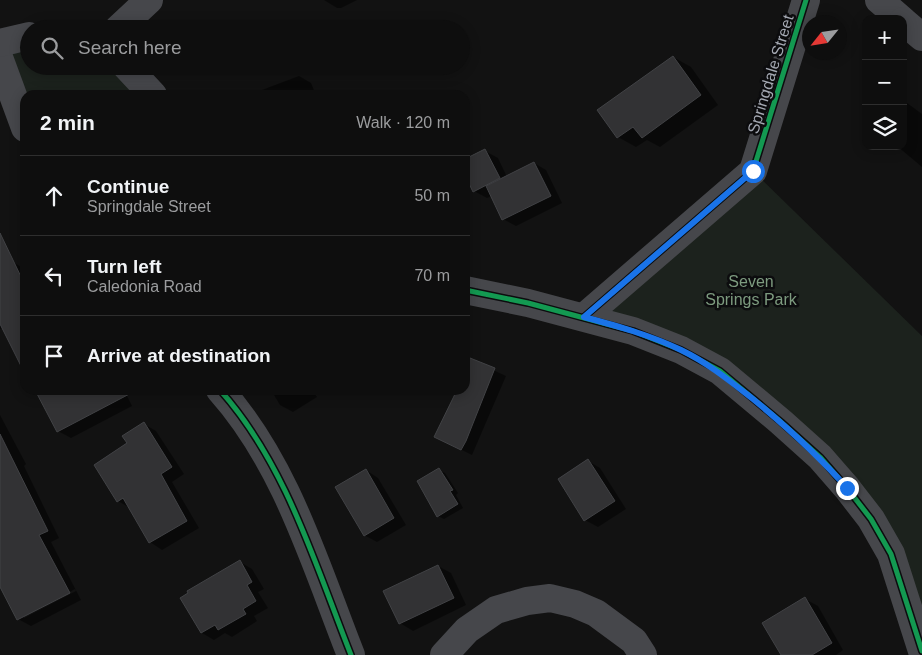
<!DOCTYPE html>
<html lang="en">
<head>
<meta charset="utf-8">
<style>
	:root { --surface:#0e0e0e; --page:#1c1c1c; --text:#f1f3f6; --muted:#9b9c9e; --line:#2e2e2e }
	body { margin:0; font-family:Helvetica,sans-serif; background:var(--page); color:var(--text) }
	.controls { position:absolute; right:15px; top:15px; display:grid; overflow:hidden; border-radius:10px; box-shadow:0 2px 12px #0003 }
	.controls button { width:45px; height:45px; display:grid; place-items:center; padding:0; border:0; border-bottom:1px solid var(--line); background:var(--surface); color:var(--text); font:25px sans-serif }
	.compass { position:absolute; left:802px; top:15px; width:45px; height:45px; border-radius:50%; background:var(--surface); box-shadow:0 2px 12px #0003; rotate:240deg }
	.stop { position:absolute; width:15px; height:15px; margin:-11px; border:4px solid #1a73e8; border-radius:50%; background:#fff }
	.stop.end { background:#1a73e8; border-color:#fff; box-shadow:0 1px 5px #0008 }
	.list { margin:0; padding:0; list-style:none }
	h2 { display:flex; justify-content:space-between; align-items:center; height:65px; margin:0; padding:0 20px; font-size:21px }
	h2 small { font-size:16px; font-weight:400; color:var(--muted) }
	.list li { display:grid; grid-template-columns:32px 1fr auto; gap:15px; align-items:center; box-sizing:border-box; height:80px; padding:0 20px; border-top:1px solid var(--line) }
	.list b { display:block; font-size:19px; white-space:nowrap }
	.list p { margin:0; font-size:16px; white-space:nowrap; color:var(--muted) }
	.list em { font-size:16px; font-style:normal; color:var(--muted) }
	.icon { flex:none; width:28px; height:28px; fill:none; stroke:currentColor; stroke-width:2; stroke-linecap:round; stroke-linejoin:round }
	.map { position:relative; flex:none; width:922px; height:655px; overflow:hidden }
	.search { position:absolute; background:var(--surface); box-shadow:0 2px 12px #0003; left:20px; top:20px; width:450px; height:55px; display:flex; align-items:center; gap:12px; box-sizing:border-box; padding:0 18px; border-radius:28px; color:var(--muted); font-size:19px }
	.panel { position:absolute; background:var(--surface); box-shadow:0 2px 12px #0003; left:20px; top:90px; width:450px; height:305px; border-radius:15px }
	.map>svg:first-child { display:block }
	.green { fill:#1c221d }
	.shadow { fill:#0007; fill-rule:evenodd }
	.building { fill:#323234; stroke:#414245 }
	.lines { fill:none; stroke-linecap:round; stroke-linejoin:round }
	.minor { stroke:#46474b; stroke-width:28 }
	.tertiary { stroke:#46474b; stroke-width:28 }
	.cycleway-casing { stroke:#0c0c0e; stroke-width:8 }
	.cycleway { stroke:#139951; stroke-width:5 }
	.route { stroke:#1a73e8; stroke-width:6 }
	.labels { text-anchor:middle; stroke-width:5; stroke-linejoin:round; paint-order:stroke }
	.street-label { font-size:16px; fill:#a4a8b2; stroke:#0c0c0e }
	.park-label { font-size:16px; fill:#7d9b7f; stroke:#0c0c0e }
</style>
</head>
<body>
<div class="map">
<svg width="922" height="655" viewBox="0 0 922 655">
	<rect width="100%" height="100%" fill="#121212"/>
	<!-- green -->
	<g class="green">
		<polygon points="29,36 29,66 126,66 153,95 25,95 0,43"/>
		<polygon points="753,171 922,336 922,651 891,554 751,398 584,317"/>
	</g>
	<!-- shadow -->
	<g class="shadow">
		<polygon points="324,0 357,0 341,8 337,8"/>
		<polygon points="673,57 691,67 718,105 660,147 647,140 636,147 618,137"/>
		<polygon points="299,76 311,83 316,95 249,95"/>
		<polygon points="903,100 922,114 922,167 897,146 903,146"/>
		<polygon points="485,151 498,158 507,177 534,163 546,170 562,203 516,226 503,219 492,196 487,198 474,191 465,172 465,161"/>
		<polygon points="0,255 25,269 25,371 3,328 0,329"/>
		<polygon points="465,357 506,376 472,455 436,437 456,395 444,390 465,390"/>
		<polygon points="37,390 124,390 132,406 71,438 58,431"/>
		<polygon points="271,390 312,390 317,397 293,412 280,405"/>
		<path d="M0,415L26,464L24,466L59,538L51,542L81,600L31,626L18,619L0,583ZM75,589L76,591L24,618V616Z"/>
		<polygon points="144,424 156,431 184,474 172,482 199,528 162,550 150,542 130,508 118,501 128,444"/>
		<polygon points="588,461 600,468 626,509 598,527 585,520"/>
		<polygon points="366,470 378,478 406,525 377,542 364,535"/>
		<polygon points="439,470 445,473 458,493 456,495 463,508 444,519 438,516"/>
		<polygon points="240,562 252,569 264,589 258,592 268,608 254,616 257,621 232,637 225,633 214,640 202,633"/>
		<polygon points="438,566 451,573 466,605 413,631 400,623 385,592"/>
		<polygon points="805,599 818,606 843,650 836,655 782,655"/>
	</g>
	<!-- building -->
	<g class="building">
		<polygon points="673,56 701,95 642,138 633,127 617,138 597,110"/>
		<polygon points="485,149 500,178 473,192 465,175 465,159"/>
		<polygon points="534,162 551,196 502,220 486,186"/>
		<polygon points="0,233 25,285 25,374 0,324"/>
		<polygon points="465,356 495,368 466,441 461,450 434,437 457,390 465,390"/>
		<polygon points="35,390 137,390 57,432"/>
		<polygon points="144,422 172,467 161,474 187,521 149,543 123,498 117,502 94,465 127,443 122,436"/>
		<polygon points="0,434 48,531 39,535 70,593 17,620 0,587"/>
		<polygon points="588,459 615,501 584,521 558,479"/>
		<polygon points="439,468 453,490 450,491 458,504 437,517 417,481"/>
		<polygon points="366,469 394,518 364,536 335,487"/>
		<polygon points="240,560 252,582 247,585 256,601 243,609 246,614 218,630 215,625 201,633 180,598 188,593 187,591"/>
		<polygon points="438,565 454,598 399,624 383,591"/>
		<polygon points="805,597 832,643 812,655 781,655 762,623"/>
	</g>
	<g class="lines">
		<!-- minor -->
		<g class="minor">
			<polyline points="879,0 901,19"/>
			<polyline points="903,21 922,37"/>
			<polyline points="118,29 149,0"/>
			<polyline points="0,60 25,128"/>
			<polyline points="584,317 753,171 806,0"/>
			<path d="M220,390C286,464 315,564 351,655"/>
			<polyline points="444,655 467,630 496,610 527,601 550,598 575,604 596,613 634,641 643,655"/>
		</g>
		<!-- tertiary -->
		<g class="tertiary">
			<polyline points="0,43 29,36"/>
			<polyline points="126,66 153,95"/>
			<polyline points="465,290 528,303 633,331 681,350 720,371 781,422 820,457 847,488 871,519 891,554 922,651"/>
		</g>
		<!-- cycleway casing -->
		<g class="cycleway-casing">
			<g id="cycleway">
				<polyline points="465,290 528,303 633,331 681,350 720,371 781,422 820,457 847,488 871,519 891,554 922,651"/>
				<polyline points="584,317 753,171 806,0"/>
				<path d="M220,390C286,464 315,564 351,655"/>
			</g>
		</g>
		<!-- cycleway -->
		<use href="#cycleway" class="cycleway"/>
	</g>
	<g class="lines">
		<!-- route -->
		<path class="route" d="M753,171L584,317C617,326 650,335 681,350C708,363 730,381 753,399C787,427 818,455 847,488"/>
	</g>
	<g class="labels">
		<!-- street labels -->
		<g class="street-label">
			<text transform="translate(770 74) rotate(-73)" y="6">Springdale Street</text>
		</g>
		<!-- park labels -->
		<g class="park-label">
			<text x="751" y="287">Seven<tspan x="751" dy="18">Springs Park</tspan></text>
		</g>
	</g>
</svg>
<div class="controls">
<button>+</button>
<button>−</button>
<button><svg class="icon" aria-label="layers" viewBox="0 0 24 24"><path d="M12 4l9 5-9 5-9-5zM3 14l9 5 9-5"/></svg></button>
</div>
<svg class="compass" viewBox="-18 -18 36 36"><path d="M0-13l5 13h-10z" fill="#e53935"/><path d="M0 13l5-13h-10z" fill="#9b9c9e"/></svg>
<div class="stop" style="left:753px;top:171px"></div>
<div class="stop end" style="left:847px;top:488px"></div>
<div class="search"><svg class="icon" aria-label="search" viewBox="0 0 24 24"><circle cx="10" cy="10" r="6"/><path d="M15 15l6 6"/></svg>Search here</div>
<section class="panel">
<h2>2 min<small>Walk · 120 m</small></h2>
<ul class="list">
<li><svg class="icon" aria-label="ahead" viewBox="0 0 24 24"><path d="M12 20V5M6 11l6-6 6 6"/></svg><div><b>Continue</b><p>Springdale Street</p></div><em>50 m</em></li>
<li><svg class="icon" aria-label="left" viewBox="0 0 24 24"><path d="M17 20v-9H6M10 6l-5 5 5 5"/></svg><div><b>Turn left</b><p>Caledonia Road</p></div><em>70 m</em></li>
<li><svg class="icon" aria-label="arrive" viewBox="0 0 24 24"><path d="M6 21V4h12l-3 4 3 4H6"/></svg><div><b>Arrive at destination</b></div></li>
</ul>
</section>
</div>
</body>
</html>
